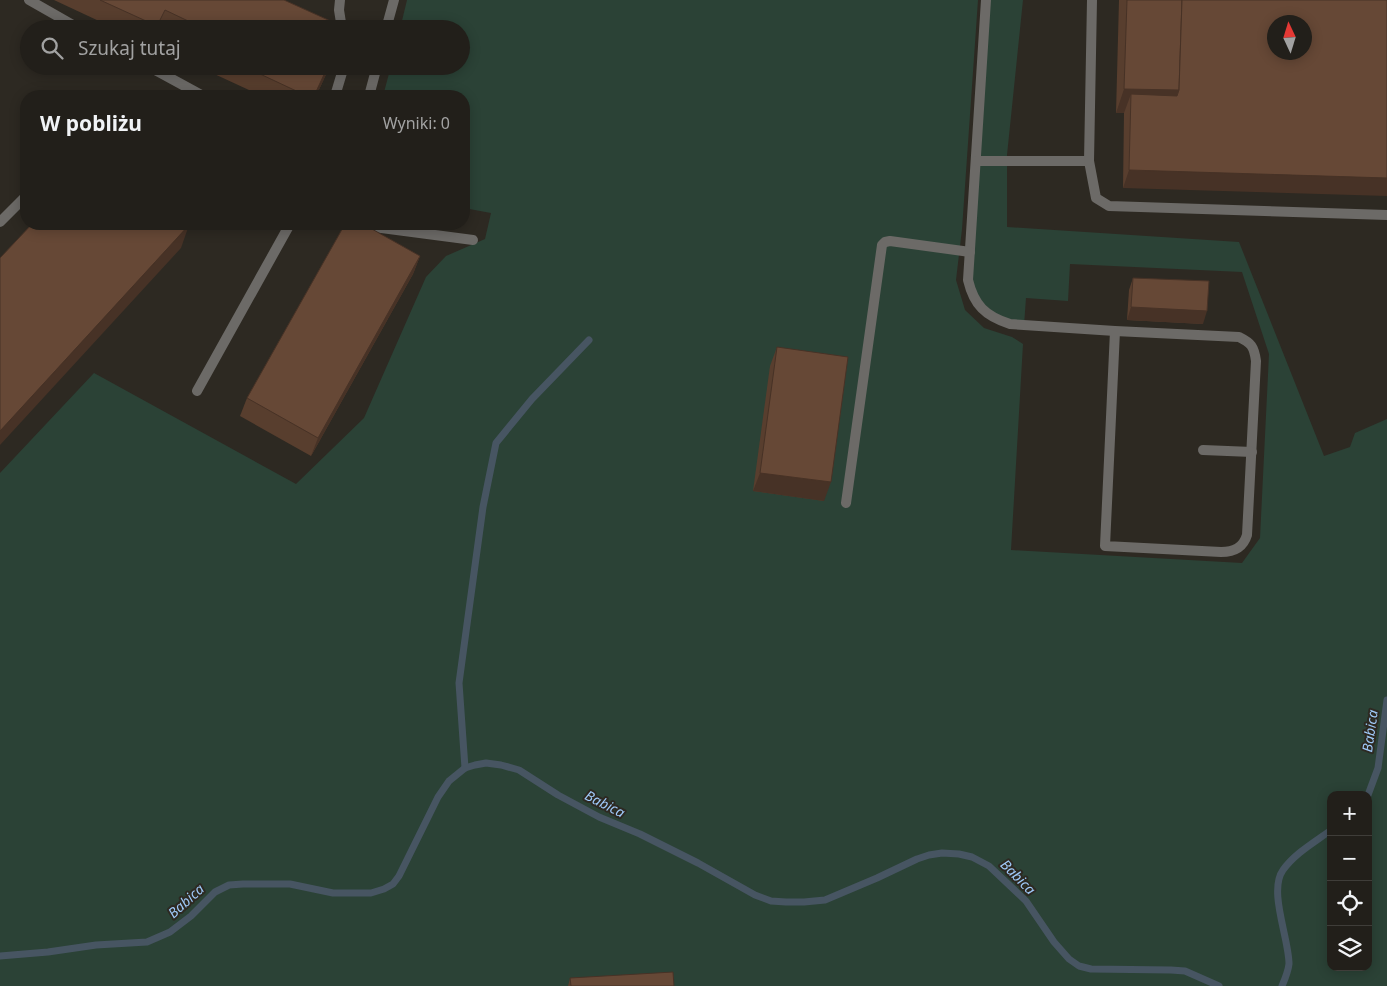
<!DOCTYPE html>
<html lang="pl">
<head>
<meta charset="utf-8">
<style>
	:root { --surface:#221f1a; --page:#2e2c27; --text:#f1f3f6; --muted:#a2a2a2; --line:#3f3d39 }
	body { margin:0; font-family:"Noto Sans",sans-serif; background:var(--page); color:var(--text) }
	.controls { position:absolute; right:15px; bottom:15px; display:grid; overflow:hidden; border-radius:10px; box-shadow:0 2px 12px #0003 }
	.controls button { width:45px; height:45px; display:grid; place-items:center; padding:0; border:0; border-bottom:1px solid var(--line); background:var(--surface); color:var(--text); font:25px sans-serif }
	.compass { position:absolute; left:1267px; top:15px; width:45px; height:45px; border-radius:50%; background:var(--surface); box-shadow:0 2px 12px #0003; rotate:356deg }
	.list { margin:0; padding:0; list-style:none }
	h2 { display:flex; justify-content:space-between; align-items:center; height:65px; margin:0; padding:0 20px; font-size:21px }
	h2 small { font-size:16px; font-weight:400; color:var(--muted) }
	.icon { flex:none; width:28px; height:28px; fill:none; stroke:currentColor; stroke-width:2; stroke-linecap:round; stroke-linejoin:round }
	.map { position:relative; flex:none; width:1387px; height:986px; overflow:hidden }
	.search { position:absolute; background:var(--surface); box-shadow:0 2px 12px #0003; left:20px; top:20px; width:450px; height:55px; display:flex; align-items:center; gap:12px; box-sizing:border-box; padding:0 18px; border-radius:28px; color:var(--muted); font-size:19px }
	.panel { position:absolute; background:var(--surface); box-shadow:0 2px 12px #0003; left:20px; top:90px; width:450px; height:140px; border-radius:20px }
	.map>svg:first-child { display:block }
	.green { fill:#2b4236; fill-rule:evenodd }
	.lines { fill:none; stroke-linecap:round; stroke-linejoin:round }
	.stream { stroke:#475562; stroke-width:7 }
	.service { stroke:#6c6a67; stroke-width:10 }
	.wall { fill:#583e2e }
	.shaded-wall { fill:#473226 }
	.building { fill:#664836; stroke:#473226; fill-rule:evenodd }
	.labels { text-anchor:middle; stroke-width:4; stroke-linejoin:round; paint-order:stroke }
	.water-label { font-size:14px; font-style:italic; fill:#9fc9f8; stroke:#2d2922 }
</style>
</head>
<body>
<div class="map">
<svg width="1387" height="986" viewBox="0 0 1387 986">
	<rect width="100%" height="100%" fill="#2d2922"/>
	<!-- green -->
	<path class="green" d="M407,0H978L962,229L956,280L965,310L984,328L1012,337L1023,344L1011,550L1242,563L1260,538L1269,354L1242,272L1070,264L1068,301L1026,298L1024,325L997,320L971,293L986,0H1023L1007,155V227L1239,242L1324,456L1350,447L1355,433L1387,419V986H0V473L94,373L296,484L364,418L426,277L446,256L485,239L491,213L464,208V96H383L391,66H461V29H400ZM1331,795H1368V967H1331Z"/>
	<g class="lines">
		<!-- stream -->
		<g class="stream">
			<polyline points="465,768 459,683 483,507 496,443 532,399 589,340"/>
			<polyline points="1368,795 1378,768 1387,700"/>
			<polyline points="0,956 48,952 96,945 147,942 170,932 191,916 215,892 229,885 243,884 290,884 333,893 371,893 384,889 393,884 399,876 438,797 449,781 465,768 475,765 486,763 501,765 519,770 558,795 599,817 640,834 698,863 755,895 771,901 786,902 804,902 825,900 877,878 917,859 929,855 942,853 959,854 972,857 989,866 1026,901 1054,942 1069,959 1079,966 1091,969 1171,970 1185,971 1219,986"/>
			<path d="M1282,986C1285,979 1288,972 1289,964C1289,938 1268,891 1283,870C1295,853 1315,842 1331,830"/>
		</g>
		<!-- service -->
		<g class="service">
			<polyline points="29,0 80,29"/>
			<polyline points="340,0 339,10 342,29"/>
			<path d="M986,0L968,280C974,305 985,316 1010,324L1115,331L1239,337C1251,343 1254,346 1256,361L1247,535C1243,548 1234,552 1221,552L1105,546L1115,331"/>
			<polyline points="386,29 394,0"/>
			<polyline points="148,66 203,96"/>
			<polyline points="335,96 344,66"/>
			<polyline points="369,96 377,66"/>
			<polyline points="976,161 1089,161 1096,198 1109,206 1387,215"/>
			<polyline points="1089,161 1092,0"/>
			<polyline points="0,222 26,196"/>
			<polyline points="208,224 209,225"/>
			<polyline points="351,224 473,240"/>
			<polyline points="197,391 290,224"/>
			<polyline points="1203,450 1252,452"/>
			<polyline points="846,503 882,245 885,242 890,241 970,252"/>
		</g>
	</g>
	<!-- wall -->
	<g class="wall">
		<polygon points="54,0 284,0 346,29 116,29"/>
		<polygon points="1119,0 1387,0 1123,188 1124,113 1116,113"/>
		<polygon points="197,66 330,66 316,96 262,96"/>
		<polygon points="420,256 413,274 311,456 240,416 247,398"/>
		<polygon points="1133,278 1203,324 1127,320 1129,290"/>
		<polygon points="777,347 824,501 753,491 770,366"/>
		<polygon points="570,978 674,986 568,986"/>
	</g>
	<!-- shaded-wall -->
	<g class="shaded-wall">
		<polygon points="328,66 330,66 316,96 314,96"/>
		<polygon points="1124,89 1179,90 1170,114 1131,94 1124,113 1116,113"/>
		<polygon points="1129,170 1387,178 1387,196 1123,188"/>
		<polygon points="189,225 181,248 0,445 0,431"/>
		<polygon points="420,256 413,274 311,456 318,438"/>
		<polygon points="1131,307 1207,311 1203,324 1127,320"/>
		<polygon points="760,473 831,482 824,501 753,491"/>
	</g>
	<!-- building -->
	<g class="building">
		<polygon points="100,0 284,0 346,28 205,29 165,10 157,26"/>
		<polygon points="1127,0 1182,0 1179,90 1124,89"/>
		<path d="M1182,0H1387V178L1129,170L1131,94L1177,96L1179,90ZM1274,22H1304V52H1274Z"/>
		<polygon points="161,22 175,29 158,29"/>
		<polygon points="243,66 328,66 314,96 307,96"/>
		<polygon points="32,224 188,224 189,225 0,431 0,258"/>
		<polygon points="345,224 363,224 420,256 318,438 247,398"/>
		<polygon points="1133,278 1209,281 1207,311 1131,307"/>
		<polygon points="777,347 848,357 831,482 760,473"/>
		<polygon points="673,972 674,986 571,986 570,978"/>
	</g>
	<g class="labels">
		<!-- water labels -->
		<g class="water-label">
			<text transform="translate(1370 731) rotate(-82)" y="5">Babica</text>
			<text transform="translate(605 804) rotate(27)" y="5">Babica</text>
			<text transform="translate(1018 877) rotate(45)" y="5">Babica</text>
			<text transform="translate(186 901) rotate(-42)" y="5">Babica</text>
		</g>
	</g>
</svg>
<div class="controls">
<button>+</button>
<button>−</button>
<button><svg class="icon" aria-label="locate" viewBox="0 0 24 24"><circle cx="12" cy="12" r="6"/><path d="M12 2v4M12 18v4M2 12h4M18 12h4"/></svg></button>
<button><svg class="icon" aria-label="layers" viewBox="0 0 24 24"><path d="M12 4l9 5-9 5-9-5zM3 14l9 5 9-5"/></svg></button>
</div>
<svg class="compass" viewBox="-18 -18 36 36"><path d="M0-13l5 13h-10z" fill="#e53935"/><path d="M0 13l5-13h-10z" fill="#a2a2a2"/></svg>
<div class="search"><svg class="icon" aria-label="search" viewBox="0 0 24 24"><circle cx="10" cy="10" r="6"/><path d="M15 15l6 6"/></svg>Szukaj tutaj</div>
<section class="panel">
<h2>W pobliżu<small>Wyniki: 0</small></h2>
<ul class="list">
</ul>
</section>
</div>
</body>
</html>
